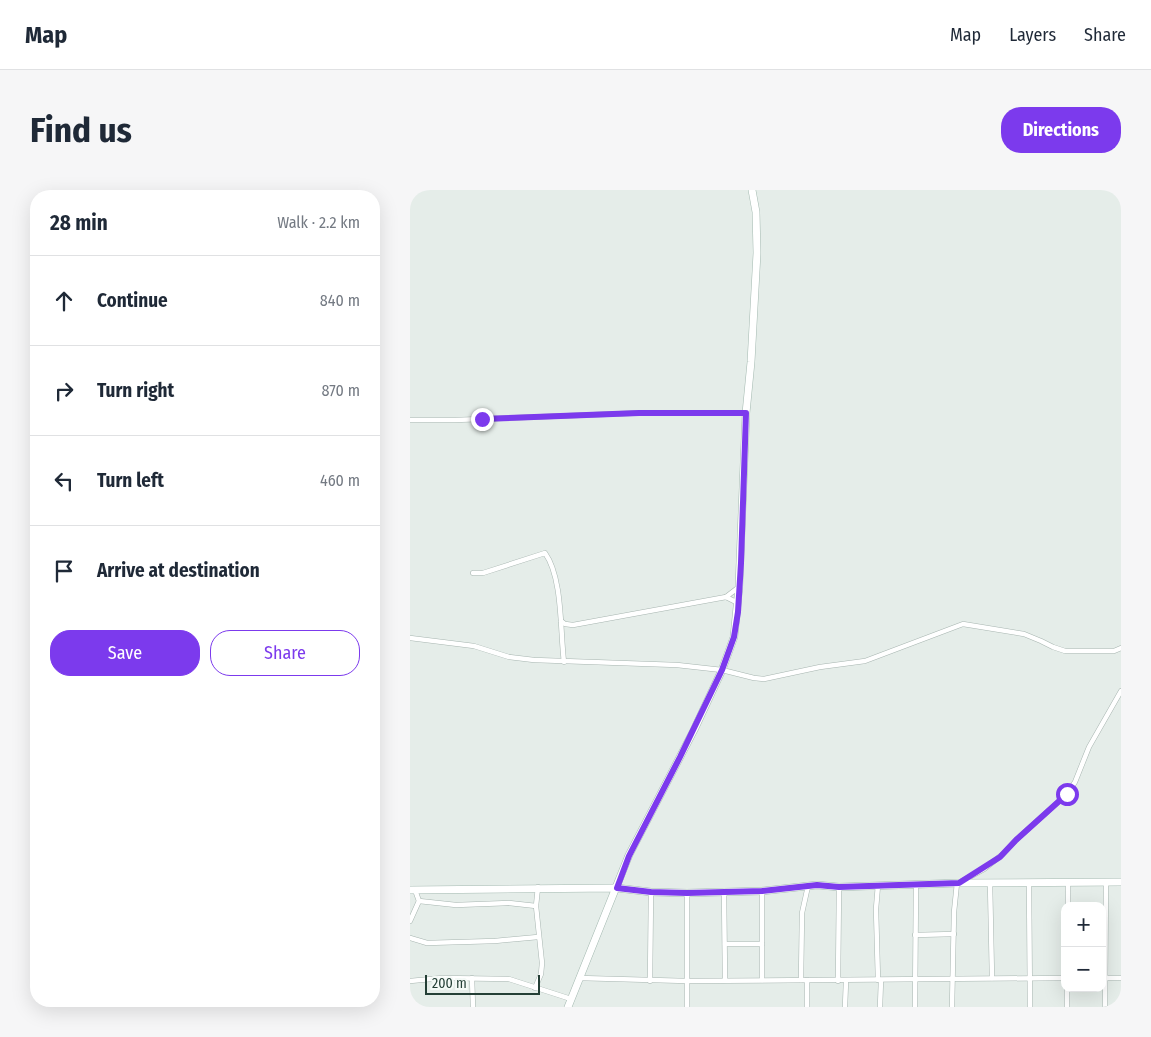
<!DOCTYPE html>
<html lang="en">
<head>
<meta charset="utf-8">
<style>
	:root { --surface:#fff; --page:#f6f6f7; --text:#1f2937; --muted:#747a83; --line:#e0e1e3; --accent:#7c3aed }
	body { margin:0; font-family:"Fira Sans Condensed",sans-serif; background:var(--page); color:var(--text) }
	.controls { position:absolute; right:15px; bottom:15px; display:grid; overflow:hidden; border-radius:10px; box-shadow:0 5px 20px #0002 }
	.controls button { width:45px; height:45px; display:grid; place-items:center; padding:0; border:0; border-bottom:1px solid var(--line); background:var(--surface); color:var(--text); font:25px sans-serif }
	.scale { position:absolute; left:15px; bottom:12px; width:115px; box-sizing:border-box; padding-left:5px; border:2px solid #243f36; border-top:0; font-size:14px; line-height:18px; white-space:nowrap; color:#243f36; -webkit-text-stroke:4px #f5faf7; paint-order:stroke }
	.stop { position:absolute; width:15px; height:15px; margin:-11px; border:4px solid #7c3aed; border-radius:50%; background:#fff }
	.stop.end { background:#7c3aed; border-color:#fff; box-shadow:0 1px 5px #0008 }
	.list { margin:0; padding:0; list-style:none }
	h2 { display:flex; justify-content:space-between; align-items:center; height:65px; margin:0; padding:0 20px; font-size:21px }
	h2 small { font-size:16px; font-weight:400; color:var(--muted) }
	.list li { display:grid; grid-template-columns:32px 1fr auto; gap:15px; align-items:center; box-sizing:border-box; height:90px; padding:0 20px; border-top:1px solid var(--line) }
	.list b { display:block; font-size:19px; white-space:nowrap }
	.list em { font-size:16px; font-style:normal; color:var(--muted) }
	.actions { display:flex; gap:10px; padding:15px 20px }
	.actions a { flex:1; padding:11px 0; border:1px solid var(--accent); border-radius:20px; text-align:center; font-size:18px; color:var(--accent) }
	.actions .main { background:var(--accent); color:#fff }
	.icon { flex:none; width:28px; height:28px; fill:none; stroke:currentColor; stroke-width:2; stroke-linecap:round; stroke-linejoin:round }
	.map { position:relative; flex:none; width:711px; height:817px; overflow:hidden; border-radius:20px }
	header { display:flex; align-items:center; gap:30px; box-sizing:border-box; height:70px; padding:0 25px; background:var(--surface); border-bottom:1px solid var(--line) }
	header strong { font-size:24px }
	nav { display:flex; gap:28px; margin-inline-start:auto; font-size:18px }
	.intro { display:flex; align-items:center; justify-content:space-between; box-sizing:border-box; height:120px; padding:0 30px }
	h1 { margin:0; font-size:35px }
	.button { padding:12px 22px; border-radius:20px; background:var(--accent); color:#fff; font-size:18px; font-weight:700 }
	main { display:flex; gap:30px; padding:0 30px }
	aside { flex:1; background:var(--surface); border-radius:20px; box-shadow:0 5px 20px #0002 }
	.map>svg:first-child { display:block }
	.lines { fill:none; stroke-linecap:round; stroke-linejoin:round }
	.street-casing { stroke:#a7b5b0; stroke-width:5.5 }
	.secondary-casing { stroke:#a3b9b0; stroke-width:8 }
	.street { stroke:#fff; stroke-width:4.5 }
	.secondary { stroke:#fff; stroke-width:7 }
	.route { stroke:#7c3aed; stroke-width:6 }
</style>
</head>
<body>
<header>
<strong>Map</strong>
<nav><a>Map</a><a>Layers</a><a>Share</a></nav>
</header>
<div class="intro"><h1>Find us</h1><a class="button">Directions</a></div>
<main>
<aside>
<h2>28 min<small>Walk · 2.2 km</small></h2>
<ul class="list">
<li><svg class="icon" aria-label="ahead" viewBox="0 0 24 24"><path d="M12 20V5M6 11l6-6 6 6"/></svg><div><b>Continue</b></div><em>840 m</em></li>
<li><svg class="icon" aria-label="right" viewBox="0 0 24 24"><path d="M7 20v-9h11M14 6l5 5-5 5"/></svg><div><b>Turn right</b></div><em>870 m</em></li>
<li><svg class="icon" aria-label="left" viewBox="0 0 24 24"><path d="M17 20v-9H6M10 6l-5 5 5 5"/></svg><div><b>Turn left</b></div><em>460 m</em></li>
<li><svg class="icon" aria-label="arrive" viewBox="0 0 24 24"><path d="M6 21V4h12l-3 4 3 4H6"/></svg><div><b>Arrive at destination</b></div></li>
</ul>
<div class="actions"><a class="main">Save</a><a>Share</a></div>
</aside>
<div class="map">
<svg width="711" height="817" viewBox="0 0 711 817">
	<rect width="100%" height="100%" fill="#e5ede9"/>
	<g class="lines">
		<!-- street casing -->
		<g class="street-casing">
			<g id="street">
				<polyline points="0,1 2,0"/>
				<polyline points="0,230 45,230 229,223 336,223"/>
				<path d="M63,383H73L135,363C153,388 150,442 154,472"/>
				<polyline points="316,407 329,397"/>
				<polyline points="151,431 155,434 163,435 316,407 328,413"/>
				<polyline points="0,448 64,456 99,467 124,470 267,475 312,480 344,488 354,489 410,477 455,471 553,434 614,444 631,451 643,457 655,461 704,461 711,458"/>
				<polyline points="552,691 574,679 593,664 606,650 657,604 665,592 679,557 711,501"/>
				<polyline points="580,693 582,788"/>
				<polyline points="619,693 620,817"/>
				<polyline points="314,701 315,789"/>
				<polyline points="277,703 277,817"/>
				<polyline points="9,711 46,715 99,713 126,716"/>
				<polyline points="658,716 658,692"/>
				<polyline points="0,731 9,711 5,700"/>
				<polyline points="505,745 544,744"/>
				<polyline points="0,748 17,753 85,751 128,747"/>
				<polyline points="315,754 352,754"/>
				<polyline points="62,788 63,817"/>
				<polyline points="169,788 277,791 655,788"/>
				<polyline points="694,788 711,788"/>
				<polyline points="352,790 352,701"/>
				<polyline points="391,790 392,723 398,696"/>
				<polyline points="468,790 466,719 468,695"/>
				<polyline points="0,791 32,788 99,789 161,809"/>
				<polyline points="240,791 241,702"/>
				<polyline points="428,791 429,697"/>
				<polyline points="125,798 131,784 132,773 126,716 128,697"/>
				<polyline points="397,817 397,790"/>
				<polyline points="435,817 436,791"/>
				<polyline points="470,817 471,790"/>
				<polyline points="505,817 506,695"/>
				<polyline points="542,817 544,722 547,693"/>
				<polyline points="657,817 657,798"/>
				<polyline points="695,817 696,693"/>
			</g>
		</g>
		<!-- secondary casing -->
		<g class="secondary-casing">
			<g id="secondary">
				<polyline points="0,700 207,698 241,702 277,703 352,701 407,695 429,697 549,693 711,692"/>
				<polyline points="158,817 219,665 284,540 312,480 324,447 329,397 336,223 341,172 347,63 346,22 342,0"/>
			</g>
		</g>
		<!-- street -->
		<use href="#street" class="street"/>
		<!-- secondary -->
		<use href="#secondary" class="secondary"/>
	</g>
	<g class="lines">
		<!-- route -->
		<polyline class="route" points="72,229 229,223 336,223 331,373 328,422 324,447 312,480 270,567 219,666 207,698 241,702 277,703 352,701 407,695 429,697 549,693 590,667 606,650 657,604"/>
	</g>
</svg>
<div class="controls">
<button>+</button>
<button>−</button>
</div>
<div class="scale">200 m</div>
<div class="stop" style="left:657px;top:604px"></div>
<div class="stop end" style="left:72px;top:229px"></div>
</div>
</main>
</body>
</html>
